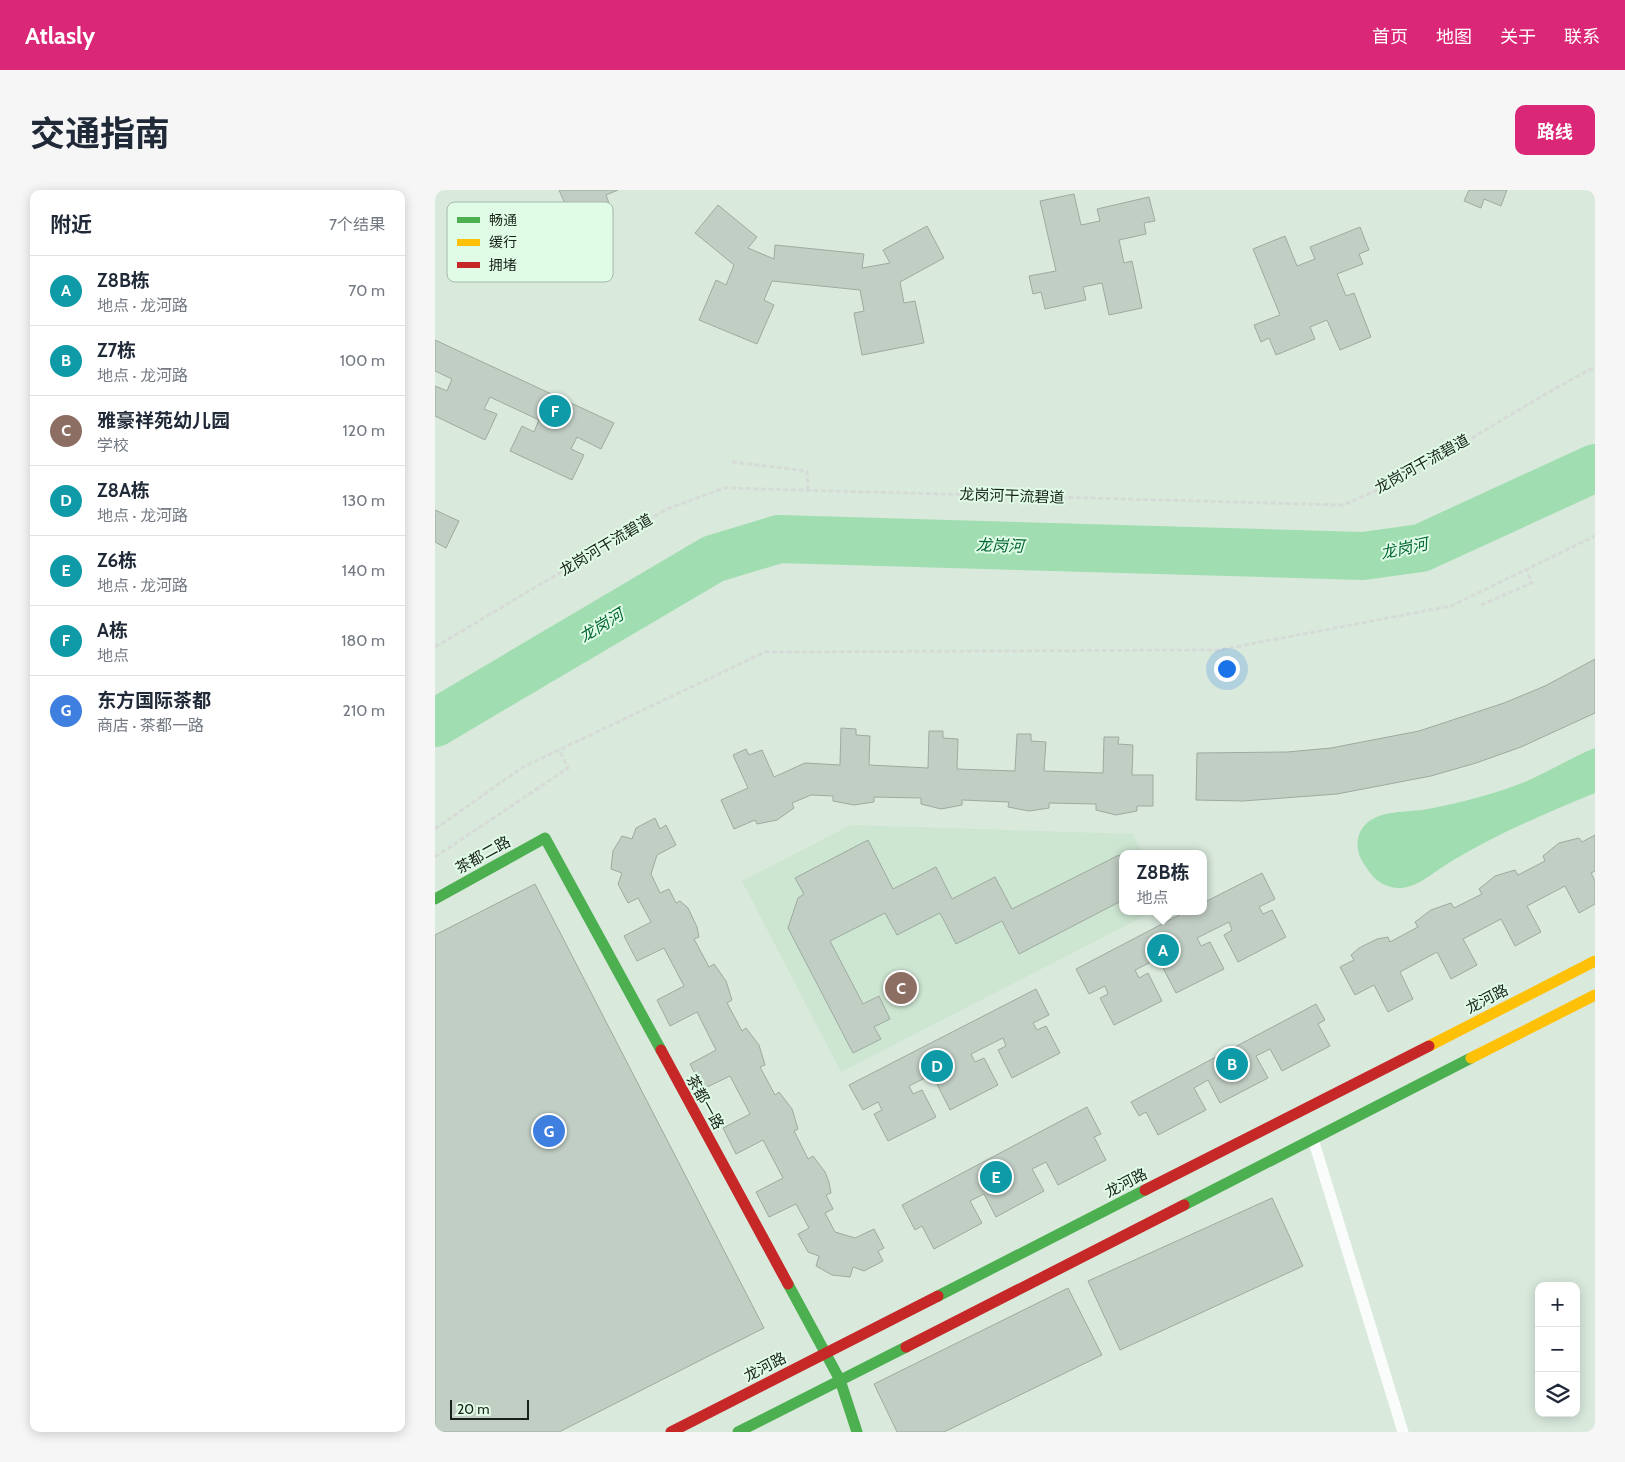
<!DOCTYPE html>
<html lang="zh">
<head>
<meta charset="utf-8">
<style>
	:root { --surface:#fff; --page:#f6f6f7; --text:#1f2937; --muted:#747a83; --line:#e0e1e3; --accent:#db2777 }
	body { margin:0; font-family:Cabin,"Noto Sans SC",sans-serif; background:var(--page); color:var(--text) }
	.controls { position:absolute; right:15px; bottom:15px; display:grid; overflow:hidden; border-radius:10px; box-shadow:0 2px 12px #0003 }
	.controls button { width:45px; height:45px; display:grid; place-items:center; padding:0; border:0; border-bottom:1px solid var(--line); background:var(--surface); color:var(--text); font:25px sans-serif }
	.scale { position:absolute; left:15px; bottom:12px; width:79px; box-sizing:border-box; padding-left:5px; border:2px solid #18211a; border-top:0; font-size:14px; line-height:18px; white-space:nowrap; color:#18211a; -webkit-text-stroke:4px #e0fce7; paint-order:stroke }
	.you { position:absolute; left:791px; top:478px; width:18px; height:18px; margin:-12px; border:4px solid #fff; border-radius:50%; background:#1a73e8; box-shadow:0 0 0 8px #1a73e833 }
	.badge { display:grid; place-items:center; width:32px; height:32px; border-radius:50%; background:var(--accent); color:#fff; font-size:16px; font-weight:700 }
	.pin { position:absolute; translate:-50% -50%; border:2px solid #fff; box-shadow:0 1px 5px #0006 }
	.popup { position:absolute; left:684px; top:660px; width:88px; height:65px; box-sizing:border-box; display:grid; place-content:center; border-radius:10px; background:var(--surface); filter:drop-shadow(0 1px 4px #0005); font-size:16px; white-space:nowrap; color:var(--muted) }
	.popup b { font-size:19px; color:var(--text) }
	.popup::after { content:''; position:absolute; left:50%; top:100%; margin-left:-10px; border:10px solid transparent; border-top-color:var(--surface) }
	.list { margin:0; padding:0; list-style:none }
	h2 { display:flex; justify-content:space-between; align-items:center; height:65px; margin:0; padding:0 20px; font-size:21px }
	h2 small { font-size:16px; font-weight:400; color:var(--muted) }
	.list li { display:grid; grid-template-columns:32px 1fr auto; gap:15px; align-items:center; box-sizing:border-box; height:70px; padding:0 20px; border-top:1px solid var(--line) }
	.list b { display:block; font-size:19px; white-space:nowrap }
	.list p { margin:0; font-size:16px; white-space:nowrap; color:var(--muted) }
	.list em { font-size:16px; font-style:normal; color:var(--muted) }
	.icon { flex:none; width:28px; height:28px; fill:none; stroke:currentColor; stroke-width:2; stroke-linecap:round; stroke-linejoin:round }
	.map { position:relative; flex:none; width:1160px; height:1242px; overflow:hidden; border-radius:10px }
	header { display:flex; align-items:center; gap:30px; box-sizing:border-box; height:70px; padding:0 25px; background:var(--accent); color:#fff }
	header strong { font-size:24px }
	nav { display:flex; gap:28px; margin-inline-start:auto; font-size:18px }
	.intro { display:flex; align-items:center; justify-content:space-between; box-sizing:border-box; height:120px; padding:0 30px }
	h1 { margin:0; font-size:35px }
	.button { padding:12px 22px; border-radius:10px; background:var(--accent); color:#fff; font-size:18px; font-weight:700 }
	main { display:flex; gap:30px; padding:0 30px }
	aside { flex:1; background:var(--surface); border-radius:10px; box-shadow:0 2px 12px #0003 }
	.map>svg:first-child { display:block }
	.built { fill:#cde6d2 }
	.water { fill:#a0deb1 }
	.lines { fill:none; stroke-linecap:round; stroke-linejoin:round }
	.river { stroke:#a0deb1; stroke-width:48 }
	.building { fill:#c1cec4; stroke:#9eaaa0 }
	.path { stroke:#d6dbd8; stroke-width:3; stroke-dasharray:5 2.5; stroke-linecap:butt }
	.lane { stroke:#f9fcfa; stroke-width:11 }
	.fast { stroke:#4caf50; stroke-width:11 }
	.slow { stroke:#ffc107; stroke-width:11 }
	.jam { stroke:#c62828; stroke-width:11 }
	.labels { text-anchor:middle; stroke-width:4; stroke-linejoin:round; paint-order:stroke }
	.street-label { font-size:15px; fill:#18211a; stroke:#e0fce7 }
	.water-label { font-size:16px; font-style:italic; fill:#046733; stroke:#e0fce7 }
	.key { fill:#e0fce7; stroke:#a4baaa; stroke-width:1 }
	.key-label { font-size:14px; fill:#18211a }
</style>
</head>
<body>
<header>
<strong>Atlasly</strong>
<nav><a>首页</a><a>地图</a><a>关于</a><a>联系</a></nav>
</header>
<div class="intro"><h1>交通指南</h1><a class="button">路线</a></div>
<main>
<aside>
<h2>附近<small>7个结果</small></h2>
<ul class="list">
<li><span class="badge" style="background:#0f9aa8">A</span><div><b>Z8B栋</b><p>地点 · 龙河路</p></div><em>70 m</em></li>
<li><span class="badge" style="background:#0f9aa8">B</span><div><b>Z7栋</b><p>地点 · 龙河路</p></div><em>100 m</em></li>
<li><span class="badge" style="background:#8d6e63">C</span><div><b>雅豪祥苑幼儿园</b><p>学校</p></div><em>120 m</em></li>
<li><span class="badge" style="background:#0f9aa8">D</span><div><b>Z8A栋</b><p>地点 · 龙河路</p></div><em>130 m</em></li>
<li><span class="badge" style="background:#0f9aa8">E</span><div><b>Z6栋</b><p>地点 · 龙河路</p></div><em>140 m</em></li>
<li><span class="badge" style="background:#0f9aa8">F</span><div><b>A栋</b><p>地点</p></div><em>180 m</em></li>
<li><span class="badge" style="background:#3f7fe0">G</span><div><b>东方国际茶都</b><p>商店 · 茶都一路</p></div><em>210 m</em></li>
</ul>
</aside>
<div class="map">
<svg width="1160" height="1242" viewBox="0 0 1160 1242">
	<rect width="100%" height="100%" fill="#d9e9dc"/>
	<!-- built -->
	<polygon class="built" points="416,635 698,644 708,664 688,664 688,721 719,721 406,882 307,691"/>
	<!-- water -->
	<path class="water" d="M1160,558V603C1109,624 1057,646 1009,676C995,685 980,699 962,698C943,696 935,684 926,669C921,659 921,645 929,636C944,619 972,623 993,619C1027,612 1060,604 1092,591C1115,581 1137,567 1160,558Z"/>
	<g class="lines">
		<!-- river -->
		<polyline class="river" points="0,533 278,369 344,349 928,366 986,358 1160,278"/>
	</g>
	<!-- building -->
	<g class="building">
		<polygon points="124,0 183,0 171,5 178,24 141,39"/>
		<polygon points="1034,0 1072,0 1066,16 1049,9 1046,18 1029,11"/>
		<polygon points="639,4 646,35 665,31 662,19 714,7 720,31 709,33 711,44 684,50 689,73 697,71 707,118 674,125 667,93 648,97 651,110 610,119 606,102 598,104 594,86 621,81 605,11"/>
		<polygon points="283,15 322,47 313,58 339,69 340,55 429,64 427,78 455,73 448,60 492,36 509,68 465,92 469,113 480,111 489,153 427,165 419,123 429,121 425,100 337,91 329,110 339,115 322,154 264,130 281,90 291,95 299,75 260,43"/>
		<polygon points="925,37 934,60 924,64 928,74 902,84 911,106 919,103 936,147 905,160 892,130 875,137 880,149 841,165 834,148 826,152 819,135 845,125 818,59 850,46 862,76 880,69 875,57"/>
		<polygon points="0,150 179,233 166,259 142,247 136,259 149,265 137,290 75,261 87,236 99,242 104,230 55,207 49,219 62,224 50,250 0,226 0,196 12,201 17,189 0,181"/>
		<polygon points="0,320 24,331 11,358 0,352"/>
		<polygon points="1160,469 1160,523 1086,557 1041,573 996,586 902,604 808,611 761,610 762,563 852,562 896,558 984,541 1069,513 1110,496"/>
		<polygon points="406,538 421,539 421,545 435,546 434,575 493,578 494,541 508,541 508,548 523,549 522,579 580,581 582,544 596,544 596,551 611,552 609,581 668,583 669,547 684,547 683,554 698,555 697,585 718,585 718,616 702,616 702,621 681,625 661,620 661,614 614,613 614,618 594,621 573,617 574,612 527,610 527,615 506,619 486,614 486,608 439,607 439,612 419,615 398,611 398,606 376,605 357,613 359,618 342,630 322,634 320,630 299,639 286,610 313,598 298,565 311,559 314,565 327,560 339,587 370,573 405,575"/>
		<polygon points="220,628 225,639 231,635 241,655 222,665 216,684 225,703 234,699 241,713 245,711 253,718 262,737 264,747 259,749 274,777 279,774 291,791 297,810 292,813 307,841 311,838 324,855 330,875 325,877 340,905 344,902 357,919 363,939 359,941 373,969 378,966 390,982 394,992 396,1003 391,1005 398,1019 390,1023 400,1042 420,1048 439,1039 449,1058 443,1061 448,1071 429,1081 418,1077 415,1087 397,1085 381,1076 384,1066 373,1062 363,1044 374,1038 361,1014 334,1027 321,1002 348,988 328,950 301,964 288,938 315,924 295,886 268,899 255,874 281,860 262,822 235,836 222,810 249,796 229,758 202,771 189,746 216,732 203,708 193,713 183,694 187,683 176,679 178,661 187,646 197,649 201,638"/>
		<polygon points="1160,645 1160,681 1156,683 1160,691 1160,714 1144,723 1130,696 1092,716 1106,742 1080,756 1066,729 1028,749 1042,775 1016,789 1002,762 965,782 978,809 953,822 939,795 920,805 905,777 919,770 916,765 924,758 942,749 953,747 955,752 983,737 980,732 996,720 1016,713 1019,718 1047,704 1044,699 1060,686 1080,680 1083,685 1110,671 1108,666 1124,653 1144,648 1147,652"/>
		<polygon points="433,650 458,699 501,677 517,709 560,687 577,719 684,665 688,672 688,710 584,764 567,731 521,754 505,723 462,745 450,723 395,751 428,814 444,806 455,829 439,837 446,849 418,863 353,738 363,708 369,704 360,688"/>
		<polygon points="827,683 840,709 824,717 828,724 837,720 851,747 803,772 789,745 797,740 794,732 762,748 766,756 775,752 789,779 741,803 727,776 735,772 732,764 700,780 704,788 713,783 727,811 679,835 665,808 673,804 670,796 654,804 641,779 752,721 768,721 768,713"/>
		<polygon points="100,694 329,1138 124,1242 0,1242 0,745"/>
		<polygon points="601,799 614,825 598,833 602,840 611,836 625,863 577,888 563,860 571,856 568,848 536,864 540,872 549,868 563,895 515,920 501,892 509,888 506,880 474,896 478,904 487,900 501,927 453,951 439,924 447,920 443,912 428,920 414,895"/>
		<polygon points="881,814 890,830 883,834 895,856 847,881 835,859 821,866 833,888 785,913 773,890 759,898 771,920 723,945 711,922 704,926 696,912"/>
		<polygon points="652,917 666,944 659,947 671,970 623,995 611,972 597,979 609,1001 561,1027 549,1004 535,1011 547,1033 499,1059 487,1036 480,1040 467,1015"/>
		<polygon points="837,1008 868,1076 685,1160 653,1091"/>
		<polygon points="633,1098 667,1165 509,1242 462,1242 439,1194"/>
	</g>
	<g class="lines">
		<!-- path -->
		<g class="path">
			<polyline points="297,272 372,281 373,300"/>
			<polyline points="1046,415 1097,393 1091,379"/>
			<path d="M0,457L232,319L289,298L908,315C996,279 1075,221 1160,177"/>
			<polyline points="0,639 88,577 330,462 784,460 1016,416 1160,346"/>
			<polyline points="0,667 133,578 124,560"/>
		</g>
		<!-- lane -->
		<polyline class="lane" points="878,949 968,1242"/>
		<!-- fast -->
		<g class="fast">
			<polyline points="0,709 110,648 226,860"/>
			<polyline points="749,1015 1036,868"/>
			<polyline points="353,1094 405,1190 422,1242"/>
			<polyline points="503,1106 710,1000"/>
			<polyline points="303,1242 471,1157"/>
		</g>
		<!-- slow -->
		<g class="slow">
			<polyline points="994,856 1160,771"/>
			<polyline points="1036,868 1160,805"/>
		</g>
		<!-- jam -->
		<g class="jam">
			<polyline points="226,860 353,1094"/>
			<polyline points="710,1000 994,856"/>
			<polyline points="471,1157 749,1015"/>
			<polyline points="236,1242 503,1106"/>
		</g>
	</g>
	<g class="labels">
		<!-- street labels -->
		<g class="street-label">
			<text transform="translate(987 274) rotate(-29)" y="5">龙岗河干流碧道</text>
			<text transform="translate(577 306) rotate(2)" y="5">龙岗河干流碧道</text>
			<text transform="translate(171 355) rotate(-31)" y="5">龙岗河干流碧道</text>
			<text transform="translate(48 665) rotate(-29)" y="5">茶都二路</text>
			<text transform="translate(1052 809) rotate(-27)" y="5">龙河路</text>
			<text transform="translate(270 912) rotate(61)" y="5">茶都一路</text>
			<text transform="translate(691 993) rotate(-27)" y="5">龙河路</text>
			<text transform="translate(330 1177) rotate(-27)" y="5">龙河路</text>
		</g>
		<!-- water labels -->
		<g class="water-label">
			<text transform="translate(565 355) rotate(2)" y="6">龙岗河</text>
			<text transform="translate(969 358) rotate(-12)" y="6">龙岗河</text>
			<text transform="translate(166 435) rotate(-31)" y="6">龙岗河</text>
		</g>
	</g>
	<!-- legend -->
	<rect x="12" y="12" width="166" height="80" rx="8" class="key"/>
	<rect x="22" y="27" width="23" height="6" fill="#4caf50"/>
	<rect x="22" y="49" width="23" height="7" fill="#ffc107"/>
	<rect x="22" y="72" width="23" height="6" fill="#c62828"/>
	<g class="key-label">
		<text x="54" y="35">畅通</text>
		<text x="54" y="57">缓行</text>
		<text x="54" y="80">拥堵</text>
	</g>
</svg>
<div class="controls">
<button>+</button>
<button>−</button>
<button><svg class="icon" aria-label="layers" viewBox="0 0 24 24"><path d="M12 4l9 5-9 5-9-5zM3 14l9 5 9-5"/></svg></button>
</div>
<div class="scale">20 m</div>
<div class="you"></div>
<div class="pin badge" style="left:728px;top:760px;background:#0f9aa8">A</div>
<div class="popup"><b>Z8B栋</b>地点</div>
<div class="pin badge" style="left:797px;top:874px;background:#0f9aa8">B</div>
<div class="pin badge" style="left:466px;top:798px;background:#8d6e63">C</div>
<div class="pin badge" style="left:502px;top:876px;background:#0f9aa8">D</div>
<div class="pin badge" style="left:561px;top:987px;background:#0f9aa8">E</div>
<div class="pin badge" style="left:120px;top:221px;background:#0f9aa8">F</div>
<div class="pin badge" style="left:114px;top:941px;background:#3f7fe0">G</div>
</div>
</main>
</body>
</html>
